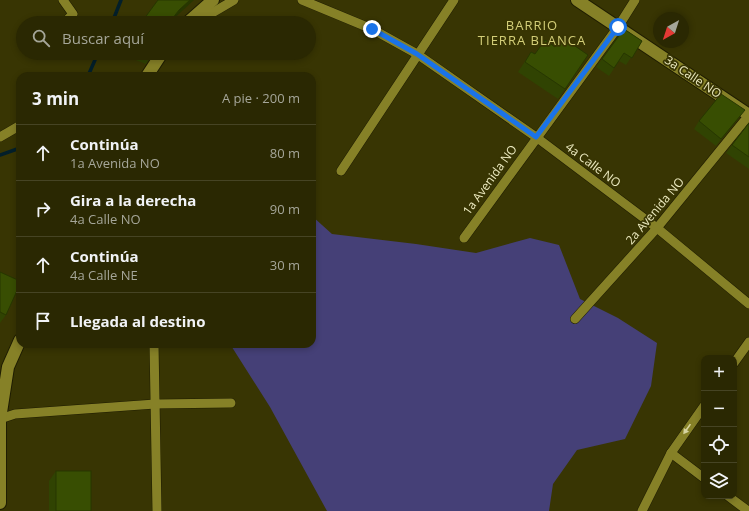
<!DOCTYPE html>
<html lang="es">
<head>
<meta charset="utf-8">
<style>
	:root { --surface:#2a2802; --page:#363411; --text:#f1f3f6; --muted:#a5a699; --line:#464424 }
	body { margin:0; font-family:"Open Sans",sans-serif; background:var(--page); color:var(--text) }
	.controls { position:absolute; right:12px; bottom:12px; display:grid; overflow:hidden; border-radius:8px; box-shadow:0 2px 6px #0003 }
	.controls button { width:36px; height:36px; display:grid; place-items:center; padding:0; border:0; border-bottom:1px solid var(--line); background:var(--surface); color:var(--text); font:20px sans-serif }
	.compass { position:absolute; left:653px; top:12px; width:36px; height:36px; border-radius:50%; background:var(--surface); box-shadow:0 2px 6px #0003; rotate:219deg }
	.stop { position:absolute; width:12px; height:12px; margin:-9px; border:3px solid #1a73e8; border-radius:50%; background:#fff }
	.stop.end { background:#1a73e8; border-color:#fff; box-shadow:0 1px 4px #0008 }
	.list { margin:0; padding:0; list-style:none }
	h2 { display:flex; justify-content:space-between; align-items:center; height:52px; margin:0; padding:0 16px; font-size:17px }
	h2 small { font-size:13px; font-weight:400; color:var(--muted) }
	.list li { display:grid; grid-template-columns:26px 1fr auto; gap:12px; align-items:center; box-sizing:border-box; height:56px; padding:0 16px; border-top:1px solid var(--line) }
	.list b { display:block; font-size:15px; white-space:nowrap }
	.list p { margin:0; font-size:13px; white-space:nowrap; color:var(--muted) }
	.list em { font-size:13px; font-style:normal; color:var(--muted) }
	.icon { flex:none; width:22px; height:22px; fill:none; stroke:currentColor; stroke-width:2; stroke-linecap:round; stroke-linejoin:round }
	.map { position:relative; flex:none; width:749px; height:511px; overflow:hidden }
	.search { position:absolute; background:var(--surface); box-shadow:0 2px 6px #0003; left:16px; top:16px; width:300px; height:44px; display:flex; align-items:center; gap:10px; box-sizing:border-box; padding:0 14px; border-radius:22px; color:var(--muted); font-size:15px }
	.panel { position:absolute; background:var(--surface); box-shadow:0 2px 6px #0003; left:16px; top:72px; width:300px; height:276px; border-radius:12px }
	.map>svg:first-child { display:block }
	.green { fill:#454077 }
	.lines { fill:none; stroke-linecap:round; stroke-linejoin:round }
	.stream { stroke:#031f2a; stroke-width:3.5 }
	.minor-casing { stroke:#1e1c02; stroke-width:10 }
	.secondary-casing { stroke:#1e1c02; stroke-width:14 }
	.minor { stroke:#868127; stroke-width:9 }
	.secondary { stroke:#868127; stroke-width:12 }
	.wall { fill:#304302 }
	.shaded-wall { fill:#273701 }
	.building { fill:#384e02; stroke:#273701 }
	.oneway { fill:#d7d4a1 }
	.route { stroke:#1a73e8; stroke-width:5 }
	.labels { text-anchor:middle; stroke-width:3.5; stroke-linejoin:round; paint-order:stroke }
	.street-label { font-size:12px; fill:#ebe9bf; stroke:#383503 }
	.neighbourhood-label { font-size:13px; letter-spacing:1px; fill:#d3ce78; stroke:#383503 }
</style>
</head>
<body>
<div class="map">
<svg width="749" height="511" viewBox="0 0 749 511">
	<rect width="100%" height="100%" fill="#383503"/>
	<!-- green -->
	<polygon class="green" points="312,216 332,234 416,244 476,253 530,238 559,245 580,299 618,318 657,343 651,386 625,439 577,450 553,484 549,511 327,511 270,407 230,344 312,344"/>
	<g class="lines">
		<!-- stream -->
		<g class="stream">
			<polyline points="112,23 121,0"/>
			<polyline points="88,76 98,53"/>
			<polyline points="0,155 20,148"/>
		</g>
		<!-- minor casing -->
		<g class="minor-casing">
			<g id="minor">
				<polyline points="63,0 73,14 64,23"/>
				<polyline points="302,0 372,29 417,54 536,137 657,228 749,304"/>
				<polyline points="195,23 234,0"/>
				<polyline points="0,137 19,126"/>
				<polyline points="341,171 454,0"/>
				<polyline points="464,238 618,27 635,0"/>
				<polyline points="575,319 657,228 749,115"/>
				<polyline points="154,344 157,511"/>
				<polyline points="734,363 749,342"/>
				<polyline points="0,419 15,414 155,404 231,403"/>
				<polyline points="671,453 704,478"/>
				<polyline points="728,496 748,511"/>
				<polyline points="642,511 671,453 704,406"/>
			</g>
		</g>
		<!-- secondary casing -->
		<g class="secondary-casing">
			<g id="secondary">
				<polyline points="577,0 749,115"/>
				<polyline points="187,23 213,0"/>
				<polyline points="147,76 162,53"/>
				<polyline points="0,503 0,419 8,367 20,340"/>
			</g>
		</g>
		<!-- minor -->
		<use href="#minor" class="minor"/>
		<!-- secondary -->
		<use href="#secondary" class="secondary"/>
	</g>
	<!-- wall -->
	<g class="wall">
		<polygon points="624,29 642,41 626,65 619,61 609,76 596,67"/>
		<polygon points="555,47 588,55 558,99 518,72 531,52 535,54"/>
		<polygon points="129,53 153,53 146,64 128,57"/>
		<polygon points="739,117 716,146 694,129 699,121"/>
		<polygon points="749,123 749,169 726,153 732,145"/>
		<polygon points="0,272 6,315 0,323"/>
		<polygon points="56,471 91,511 49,511 49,481"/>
	</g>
	<!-- shaded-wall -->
	<polygon class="shaded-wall" points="190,0 194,0 169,23 179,10"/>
	<!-- building -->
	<g class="building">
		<polygon points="158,0 190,0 179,10 169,23 142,23 144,19"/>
		<polygon points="624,29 642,41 632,58 624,53 614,68 602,59"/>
		<polygon points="562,37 588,55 565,89 525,62 531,52 535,54 545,40 555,47"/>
		<polygon points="721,94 745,110 721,139 699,121"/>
		<polygon points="749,123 749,157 732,145"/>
		<polygon points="0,272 20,281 20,284 6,315 0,312"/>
		<rect x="56" y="471" width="35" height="40"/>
	</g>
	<!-- one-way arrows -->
	<defs><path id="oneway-solid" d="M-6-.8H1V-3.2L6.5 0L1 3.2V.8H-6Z"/></defs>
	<use class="oneway" href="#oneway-solid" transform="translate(687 429) rotate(125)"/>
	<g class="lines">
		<!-- route -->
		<polyline class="route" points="372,29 417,54 536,137 618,27"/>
	</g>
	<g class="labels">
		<!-- street labels -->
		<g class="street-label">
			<text transform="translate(693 77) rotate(34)" y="4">3a Calle NO</text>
			<text transform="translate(593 165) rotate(37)" y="4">4a Calle NO</text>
			<text transform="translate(490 180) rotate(-54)" y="4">1a Avenida NO</text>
			<text transform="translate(655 211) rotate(-50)" y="4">2a Avenida NO</text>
		</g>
		<!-- neighbourhood labels -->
		<g class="neighbourhood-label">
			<text x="532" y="30">BARRIO<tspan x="532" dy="15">TIERRA BLANCA</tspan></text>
		</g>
	</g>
</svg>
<div class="controls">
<button>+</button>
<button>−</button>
<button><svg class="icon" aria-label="locate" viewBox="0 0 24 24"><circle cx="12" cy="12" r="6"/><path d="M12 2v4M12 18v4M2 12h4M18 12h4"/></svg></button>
<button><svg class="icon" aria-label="layers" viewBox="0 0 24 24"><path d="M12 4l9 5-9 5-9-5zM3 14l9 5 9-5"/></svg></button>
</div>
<svg class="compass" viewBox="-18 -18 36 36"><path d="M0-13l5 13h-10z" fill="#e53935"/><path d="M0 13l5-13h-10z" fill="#a5a699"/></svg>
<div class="stop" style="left:618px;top:27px"></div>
<div class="stop end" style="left:372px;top:29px"></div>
<div class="search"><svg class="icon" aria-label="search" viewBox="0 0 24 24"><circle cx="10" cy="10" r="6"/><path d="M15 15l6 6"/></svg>Buscar aquí</div>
<section class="panel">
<h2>3 min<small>A pie · 200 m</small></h2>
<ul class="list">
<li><svg class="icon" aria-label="ahead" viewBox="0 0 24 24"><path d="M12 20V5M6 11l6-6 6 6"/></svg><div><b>Continúa</b><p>1a Avenida NO</p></div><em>80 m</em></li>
<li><svg class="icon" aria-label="right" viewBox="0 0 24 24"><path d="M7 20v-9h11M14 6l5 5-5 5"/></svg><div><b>Gira a la derecha</b><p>4a Calle NO</p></div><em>90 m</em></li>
<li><svg class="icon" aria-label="ahead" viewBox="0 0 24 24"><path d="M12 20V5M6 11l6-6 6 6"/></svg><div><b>Continúa</b><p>4a Calle NE</p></div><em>30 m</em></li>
<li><svg class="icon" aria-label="arrive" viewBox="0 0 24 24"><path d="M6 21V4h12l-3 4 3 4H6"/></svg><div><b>Llegada al destino</b></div></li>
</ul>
</section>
</div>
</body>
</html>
